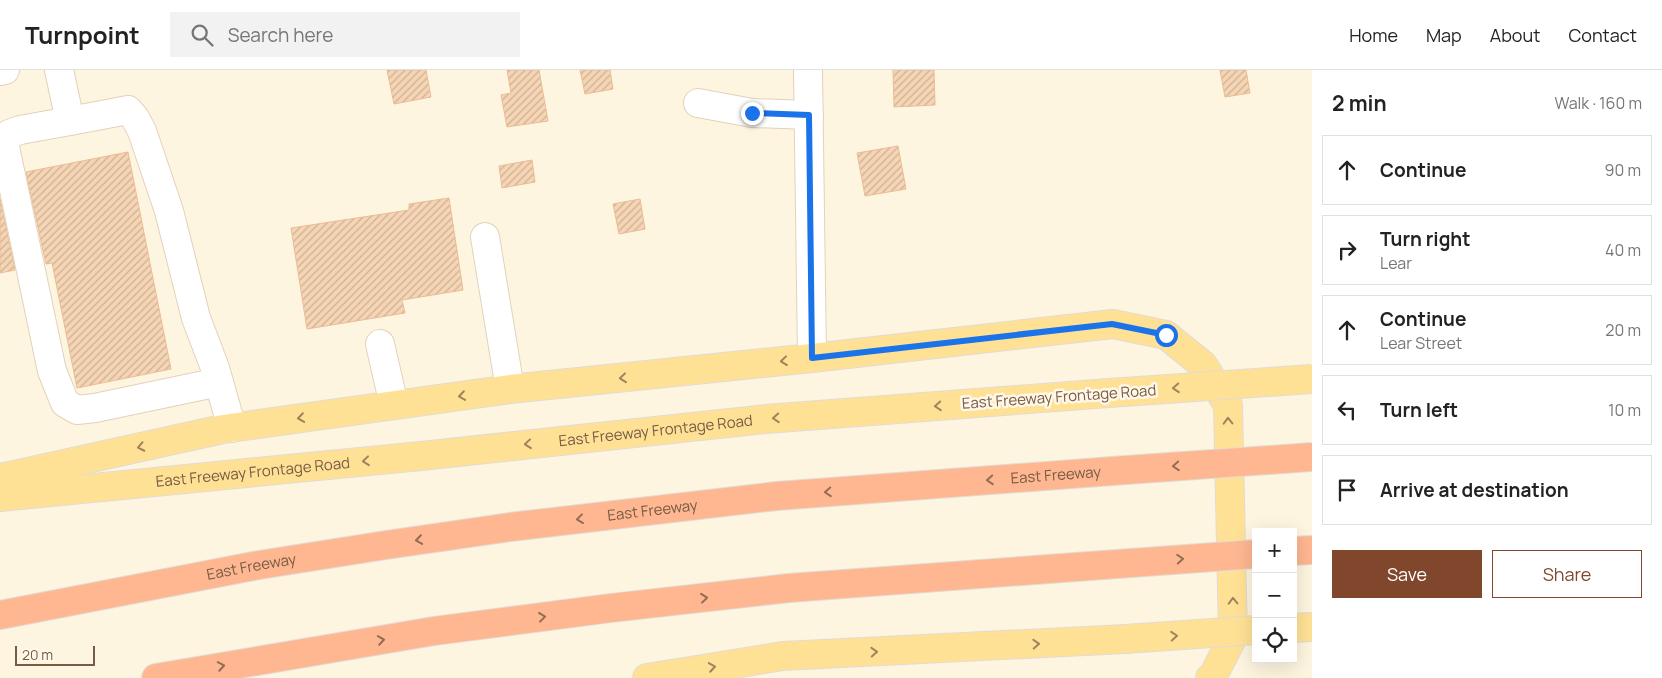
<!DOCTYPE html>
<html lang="en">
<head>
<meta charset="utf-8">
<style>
	:root { --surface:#fff; --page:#f2f2f2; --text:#222; --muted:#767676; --line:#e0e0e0; --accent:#80472d }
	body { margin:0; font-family:Manrope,sans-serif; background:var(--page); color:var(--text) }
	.controls { position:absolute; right:15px; bottom:15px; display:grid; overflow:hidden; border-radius:0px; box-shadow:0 5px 20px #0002 }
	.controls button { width:45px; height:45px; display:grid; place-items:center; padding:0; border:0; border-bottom:1px solid var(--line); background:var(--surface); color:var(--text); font:25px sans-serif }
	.scale { position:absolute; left:15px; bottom:12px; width:80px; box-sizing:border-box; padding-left:5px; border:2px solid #775b45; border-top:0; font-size:14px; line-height:18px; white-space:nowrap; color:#775b45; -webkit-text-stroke:4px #fff8e8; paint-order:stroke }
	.stop { position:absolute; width:15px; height:15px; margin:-11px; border:4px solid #1a73e8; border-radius:50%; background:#fff }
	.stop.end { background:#1a73e8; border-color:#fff; box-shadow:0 1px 5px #0008 }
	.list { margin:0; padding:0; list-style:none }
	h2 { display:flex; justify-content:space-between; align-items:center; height:65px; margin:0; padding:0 20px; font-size:21px }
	h2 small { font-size:16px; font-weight:400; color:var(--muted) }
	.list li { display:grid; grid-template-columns:32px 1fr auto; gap:15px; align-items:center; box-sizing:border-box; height:70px; margin:0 10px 10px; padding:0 10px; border:1px solid var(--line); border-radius:0px }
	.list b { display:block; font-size:19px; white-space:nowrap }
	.list p { margin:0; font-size:16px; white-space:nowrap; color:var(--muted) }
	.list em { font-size:16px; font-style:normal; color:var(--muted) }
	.actions { display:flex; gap:10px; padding:15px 20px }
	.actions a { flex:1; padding:11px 0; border:1px solid var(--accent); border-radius:0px; text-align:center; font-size:18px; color:var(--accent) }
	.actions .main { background:var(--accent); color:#fff }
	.icon { flex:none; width:28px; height:28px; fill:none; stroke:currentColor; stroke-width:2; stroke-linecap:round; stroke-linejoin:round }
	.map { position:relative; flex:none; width:1312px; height:608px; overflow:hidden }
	header { display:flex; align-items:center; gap:30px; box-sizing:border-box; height:70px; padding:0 25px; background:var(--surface); border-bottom:1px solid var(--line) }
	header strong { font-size:24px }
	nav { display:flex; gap:28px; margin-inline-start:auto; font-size:18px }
	.search { width:350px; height:45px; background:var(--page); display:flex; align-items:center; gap:12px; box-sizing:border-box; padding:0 18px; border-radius:0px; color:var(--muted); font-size:19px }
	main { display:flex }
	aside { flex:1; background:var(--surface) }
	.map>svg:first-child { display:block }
	.building { fill:url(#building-hatch); stroke:#eabd94 }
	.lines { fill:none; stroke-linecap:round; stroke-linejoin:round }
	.minor-casing { stroke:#e3d1bb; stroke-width:30 }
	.major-casing { stroke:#e1dbd6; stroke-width:30 }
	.highway-casing { stroke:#e1dbd6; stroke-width:30 }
	.minor { stroke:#fff; stroke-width:28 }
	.major { stroke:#ffe196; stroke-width:28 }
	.highway { stroke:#feb791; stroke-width:28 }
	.major-bridge-casing { stroke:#e1dbd6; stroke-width:30; stroke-linecap:butt }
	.highway-bridge-casing { stroke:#e1dbd6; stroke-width:30; stroke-linecap:butt }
	.major-bridge { stroke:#ffe196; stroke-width:28 }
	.highway-bridge { stroke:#feb791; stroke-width:28 }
	.oneway { stroke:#a0835d }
	.oneway2 { stroke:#926d54 }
	.route { stroke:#1a73e8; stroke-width:6 }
	.labels { text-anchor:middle; stroke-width:5; stroke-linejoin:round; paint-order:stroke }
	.street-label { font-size:15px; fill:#775b45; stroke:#fff8e8 }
</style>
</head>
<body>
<header>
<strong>Turnpoint</strong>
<div class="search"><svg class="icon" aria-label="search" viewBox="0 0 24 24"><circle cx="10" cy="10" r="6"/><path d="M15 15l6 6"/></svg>Search here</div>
<nav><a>Home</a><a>Map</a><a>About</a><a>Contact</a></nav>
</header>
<main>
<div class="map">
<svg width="1312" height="608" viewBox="0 0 1312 608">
	<defs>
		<pattern id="building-hatch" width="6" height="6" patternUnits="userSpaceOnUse" patternTransform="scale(1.25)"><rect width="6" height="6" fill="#f6d5b5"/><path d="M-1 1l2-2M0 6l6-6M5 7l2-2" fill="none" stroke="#ccb095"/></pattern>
	</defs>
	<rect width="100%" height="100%" fill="#fef5e0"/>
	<!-- building -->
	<g class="building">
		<polygon points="387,0 426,0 431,27 394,34"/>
		<polygon points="507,0 539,0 548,51 507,57 501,25 511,23"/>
		<polygon points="580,0 610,0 613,19 585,24"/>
		<polygon points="893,0 934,0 935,35 894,37"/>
		<polygon points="1220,0 1246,0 1250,23 1225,27"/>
		<polygon points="898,76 906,119 865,126 857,83"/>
		<polygon points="128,82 171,299 77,318 52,193 46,194 26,102"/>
		<polygon points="532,90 535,112 502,118 499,96"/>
		<polygon points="449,128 463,220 402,230 405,243 307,259 291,158 409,140 409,134"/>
		<polygon points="0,129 15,200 0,203"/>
		<polygon points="640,129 645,159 619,164 613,134"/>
	</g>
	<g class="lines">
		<!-- minor casing -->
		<g class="minor-casing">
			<g id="minor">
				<polyline points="59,0 70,51 128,40 135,48 142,61 169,141 196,248 215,298 232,358"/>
				<polyline points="808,0 812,288"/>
				<polyline points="0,1 5,0"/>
				<polyline points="698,33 752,43 809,45"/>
				<polyline points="70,51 20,60 9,64 4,72 52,301 65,333 77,340 95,338 219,312"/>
				<polyline points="485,167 510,319"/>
				<polyline points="380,274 394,335"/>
			</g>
		</g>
		<!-- major casing -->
		<g class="major-casing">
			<g id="major">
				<polyline points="0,408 223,359 510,319 812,288 1113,254 1166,265 1203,295 1228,335 1233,567 1213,606 1210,608"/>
				<path id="s1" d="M0,427L421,386L766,349L1109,323"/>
				<polyline points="1293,558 1312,557"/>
				<polyline points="647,608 783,586 1125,569"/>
			</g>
		</g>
		<!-- highway casing -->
		<g class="highway-casing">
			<g id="highway">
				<polyline points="1293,481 1312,480"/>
				<path id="s2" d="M0,545L259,495L386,475L510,457L777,426L1126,400"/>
				<polyline points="156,608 434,561 611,538 789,518 1131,493"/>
			</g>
		</g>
		<!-- minor -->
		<use href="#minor" class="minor"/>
		<!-- major -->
		<use href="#major" class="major"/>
		<!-- highway -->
		<use href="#highway" class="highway"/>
		<!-- major-bridge casing -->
		<g class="major-bridge-casing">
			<g id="major-bridge">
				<polyline points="1109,323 1312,309"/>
				<polyline points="1125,569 1256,560"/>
			</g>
		</g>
		<!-- highway-bridge casing -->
		<g class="highway-bridge-casing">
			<g id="highway-bridge">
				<polyline points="1126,400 1312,387"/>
				<polyline points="1131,493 1256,484"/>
			</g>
		</g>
		<!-- major-bridge -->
		<use href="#major-bridge" class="major-bridge"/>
		<!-- highway-bridge -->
		<use href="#highway-bridge" class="highway-bridge"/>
	</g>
	<!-- one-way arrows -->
	<defs><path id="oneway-chevron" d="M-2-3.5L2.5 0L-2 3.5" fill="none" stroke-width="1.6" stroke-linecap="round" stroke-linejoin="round" transform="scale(1.25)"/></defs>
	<g class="oneway">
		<use href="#oneway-chevron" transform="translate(784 291) rotate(174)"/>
		<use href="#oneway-chevron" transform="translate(623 308) rotate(174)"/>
		<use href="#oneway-chevron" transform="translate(1176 318) rotate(176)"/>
		<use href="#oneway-chevron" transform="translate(462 326) rotate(172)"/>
		<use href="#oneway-chevron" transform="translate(938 336) rotate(176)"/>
		<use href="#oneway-chevron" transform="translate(301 348) rotate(172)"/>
		<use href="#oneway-chevron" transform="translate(776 348) rotate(176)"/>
		<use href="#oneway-chevron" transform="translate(1228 351) rotate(-91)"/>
		<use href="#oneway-chevron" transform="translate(528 374) rotate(174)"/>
		<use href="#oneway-chevron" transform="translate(141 377) rotate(168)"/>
		<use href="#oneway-chevron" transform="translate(366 391) rotate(174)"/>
		<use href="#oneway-chevron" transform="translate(1233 531) rotate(-91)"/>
		<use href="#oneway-chevron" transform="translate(1174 566) rotate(-4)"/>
		<use href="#oneway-chevron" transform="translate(1036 574) rotate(-3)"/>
		<use href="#oneway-chevron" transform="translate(874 582) rotate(-3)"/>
		<use href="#oneway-chevron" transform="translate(712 597) rotate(-9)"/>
	</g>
	<g class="oneway2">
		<use href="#oneway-chevron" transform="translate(1176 396) rotate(176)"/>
		<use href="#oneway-chevron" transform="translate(990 410) rotate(176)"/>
		<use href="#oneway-chevron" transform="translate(828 422) rotate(176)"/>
		<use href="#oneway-chevron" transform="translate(580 449) rotate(173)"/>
		<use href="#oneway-chevron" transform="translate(419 470) rotate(172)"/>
		<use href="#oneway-chevron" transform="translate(1180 489) rotate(-4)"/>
		<use href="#oneway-chevron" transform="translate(704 528) rotate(-6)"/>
		<use href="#oneway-chevron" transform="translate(542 547) rotate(-7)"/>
		<use href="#oneway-chevron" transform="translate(381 570) rotate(-9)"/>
		<use href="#oneway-chevron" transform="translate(221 596) rotate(-10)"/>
	</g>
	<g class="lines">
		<!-- route -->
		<polyline class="route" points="752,43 809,45 812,288 1112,254 1166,265"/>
	</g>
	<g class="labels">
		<!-- street labels -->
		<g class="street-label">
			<text transform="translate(1059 327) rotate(-4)" y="5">East Freeway Frontage Road</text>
			<text dy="5" stroke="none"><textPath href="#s1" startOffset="659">East Freeway Frontage Road</textPath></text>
			<text dy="5" stroke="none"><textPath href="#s1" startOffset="254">East Freeway Frontage Road</textPath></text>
			<text dy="5" stroke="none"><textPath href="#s2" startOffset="1066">East Freeway</textPath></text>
			<text dy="5" stroke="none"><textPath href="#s2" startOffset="661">East Freeway</textPath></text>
			<text dy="5" stroke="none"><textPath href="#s2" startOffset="256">East Freeway</textPath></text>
		</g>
	</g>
</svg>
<div class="controls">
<button>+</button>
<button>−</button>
<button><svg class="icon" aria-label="locate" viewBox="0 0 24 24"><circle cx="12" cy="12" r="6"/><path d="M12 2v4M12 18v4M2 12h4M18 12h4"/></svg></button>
</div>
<div class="scale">20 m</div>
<div class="stop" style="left:1166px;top:265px"></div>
<div class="stop end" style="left:752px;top:43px"></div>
</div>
<aside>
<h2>2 min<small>Walk · 160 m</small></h2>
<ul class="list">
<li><svg class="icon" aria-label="ahead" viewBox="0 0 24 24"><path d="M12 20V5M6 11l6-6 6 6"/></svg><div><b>Continue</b></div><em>90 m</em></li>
<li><svg class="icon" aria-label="right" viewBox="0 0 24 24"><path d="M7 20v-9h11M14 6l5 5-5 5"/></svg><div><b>Turn right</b><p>Lear</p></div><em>40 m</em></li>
<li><svg class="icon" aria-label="ahead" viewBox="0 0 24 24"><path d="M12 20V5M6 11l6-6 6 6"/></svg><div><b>Continue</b><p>Lear Street</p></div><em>20 m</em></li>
<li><svg class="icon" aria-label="left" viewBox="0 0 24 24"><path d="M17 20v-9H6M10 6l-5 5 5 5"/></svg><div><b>Turn left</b></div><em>10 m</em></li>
<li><svg class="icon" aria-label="arrive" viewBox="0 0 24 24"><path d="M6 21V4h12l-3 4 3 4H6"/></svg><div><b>Arrive at destination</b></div></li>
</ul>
<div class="actions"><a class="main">Save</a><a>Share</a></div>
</aside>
</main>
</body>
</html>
